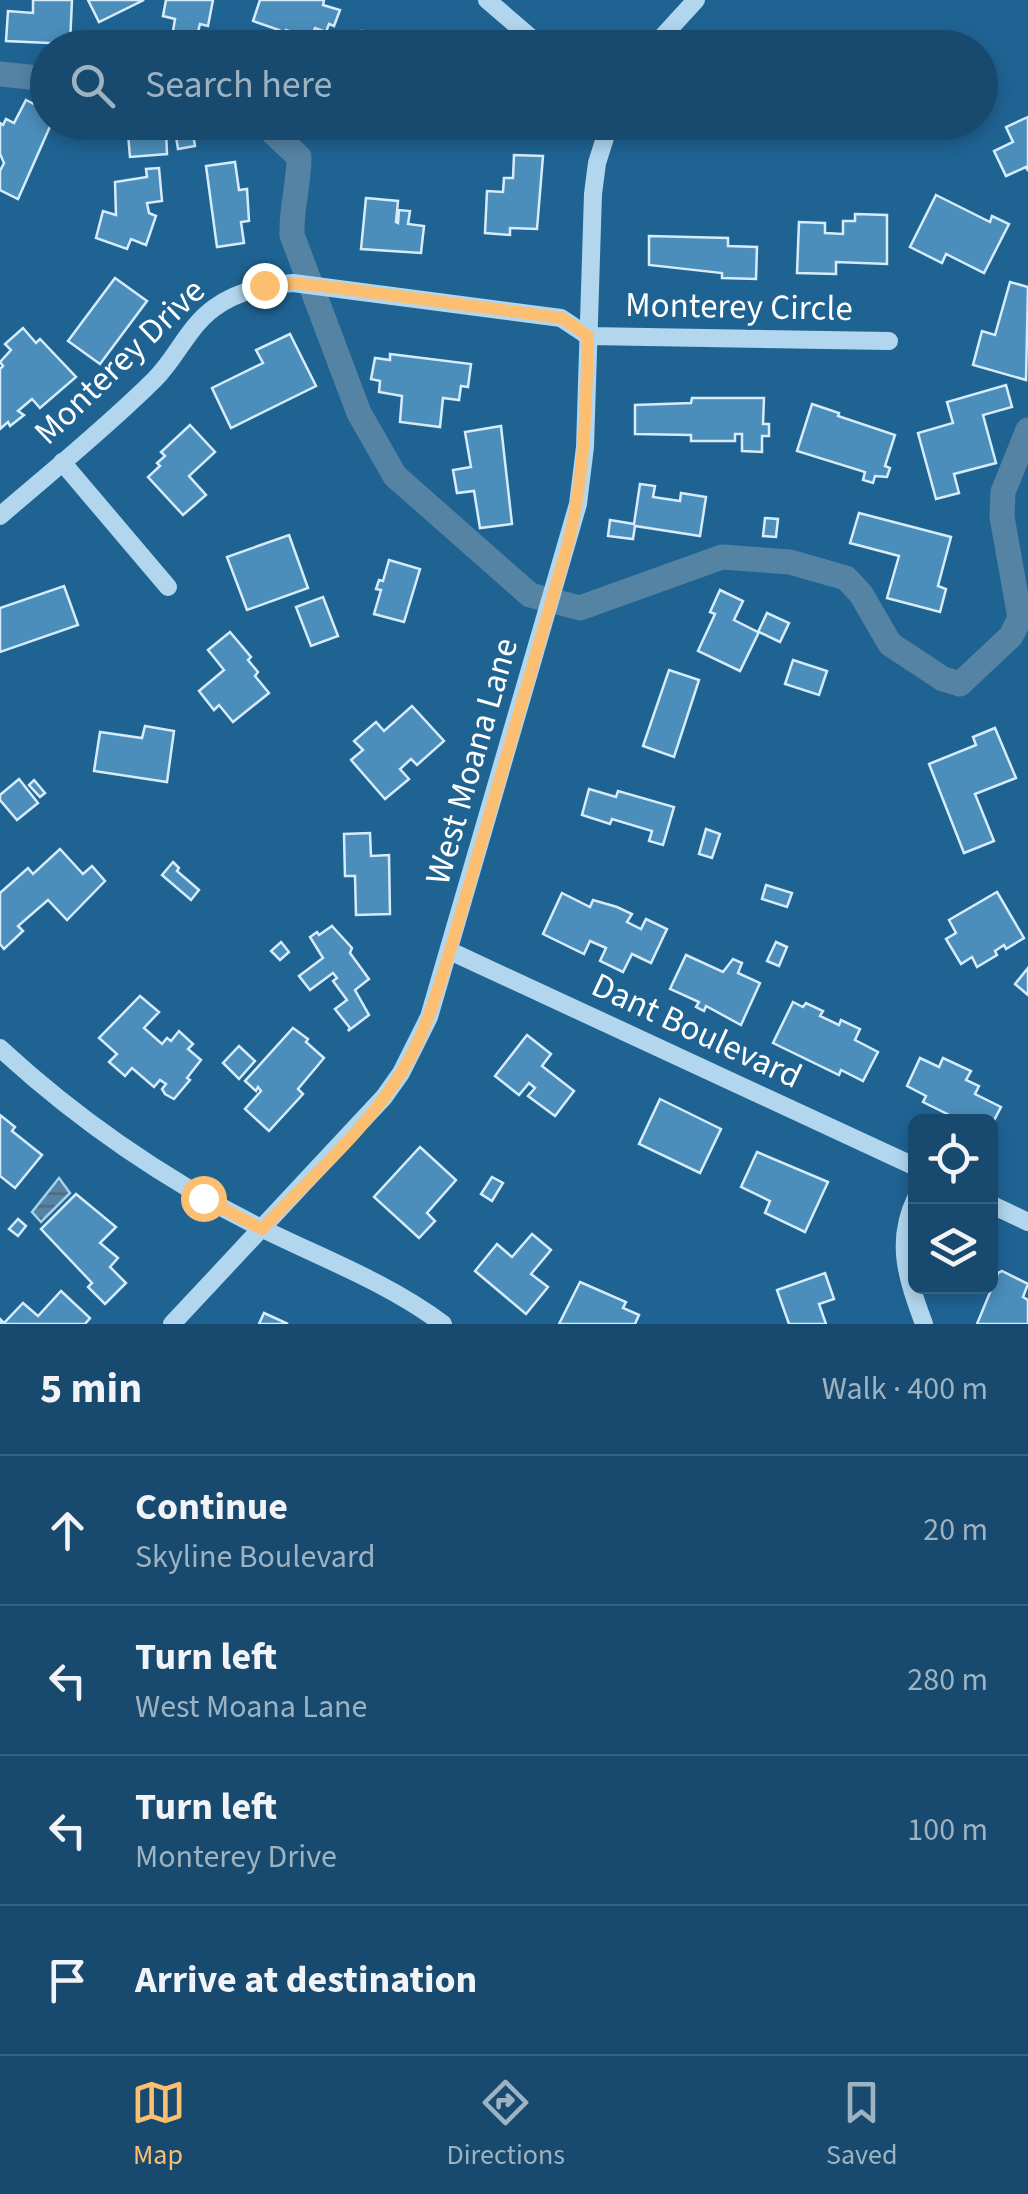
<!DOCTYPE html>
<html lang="en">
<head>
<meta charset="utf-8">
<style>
	:root { --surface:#174a6e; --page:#245476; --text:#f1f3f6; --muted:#9eb3c2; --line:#366281; --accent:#fcbf71 }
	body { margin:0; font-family:"Source Sans 3",sans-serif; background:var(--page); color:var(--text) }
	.controls { position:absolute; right:30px; bottom:30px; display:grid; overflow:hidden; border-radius:15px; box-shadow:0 5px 15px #0003 }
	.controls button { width:90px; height:90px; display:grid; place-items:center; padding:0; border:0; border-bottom:2px solid var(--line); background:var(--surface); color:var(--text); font:50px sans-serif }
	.stop { position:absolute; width:30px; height:30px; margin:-22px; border:8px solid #fcbf71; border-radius:50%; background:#fff }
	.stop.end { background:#fcbf71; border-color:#fff; box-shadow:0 2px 10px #0008 }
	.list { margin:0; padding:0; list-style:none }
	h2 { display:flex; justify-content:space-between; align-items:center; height:130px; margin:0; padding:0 40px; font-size:42px }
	h2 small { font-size:32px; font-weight:400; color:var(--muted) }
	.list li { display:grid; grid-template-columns:65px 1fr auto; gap:30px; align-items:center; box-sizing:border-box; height:150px; padding:0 40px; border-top:2px solid var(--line) }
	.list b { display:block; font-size:38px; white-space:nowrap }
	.list p { margin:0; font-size:32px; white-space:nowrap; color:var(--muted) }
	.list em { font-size:32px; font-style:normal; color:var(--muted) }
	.icon { flex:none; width:55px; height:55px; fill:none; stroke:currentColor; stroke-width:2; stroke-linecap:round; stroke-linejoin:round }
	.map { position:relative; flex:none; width:1028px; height:1324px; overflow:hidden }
	.search { position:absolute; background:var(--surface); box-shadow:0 5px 15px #0003; left:30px; right:30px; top:30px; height:110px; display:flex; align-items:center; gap:25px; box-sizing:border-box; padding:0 35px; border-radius:55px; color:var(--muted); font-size:38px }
	.sheet { height:730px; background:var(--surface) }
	nav { display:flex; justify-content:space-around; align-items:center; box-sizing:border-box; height:140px; border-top:2px solid var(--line); background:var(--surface); font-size:28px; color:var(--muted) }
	nav a { display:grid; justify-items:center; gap:5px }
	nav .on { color:var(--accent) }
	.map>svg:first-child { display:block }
	.water { fill:url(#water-rules); stroke:#a4d3ef; stroke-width:2.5 }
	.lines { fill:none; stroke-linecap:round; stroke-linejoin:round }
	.canal { stroke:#5583a4; stroke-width:25 }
	.building { fill:#4b8ebb; stroke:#d7ecfa; stroke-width:2.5 }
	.minor { stroke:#b1d6ee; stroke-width:18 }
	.route { stroke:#fcbf71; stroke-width:12 }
	.labels { text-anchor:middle; stroke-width:8; stroke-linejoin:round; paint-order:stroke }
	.street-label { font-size:35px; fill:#fff; stroke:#1f6393 }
</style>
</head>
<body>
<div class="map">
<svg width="1028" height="1324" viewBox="0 0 1028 1324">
	<defs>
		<pattern id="water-rules" width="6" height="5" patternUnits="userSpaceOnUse" patternTransform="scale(2.5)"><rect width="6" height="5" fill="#5583a4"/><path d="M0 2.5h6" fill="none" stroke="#516a7c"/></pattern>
	</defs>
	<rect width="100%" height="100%" fill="#1f6393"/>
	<!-- water -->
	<polygon class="water" points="59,1178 70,1193 41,1222 32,1212"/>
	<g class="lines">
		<!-- canal -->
		<g class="canal">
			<polyline points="0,74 48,79"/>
			<path d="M262,122L299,157C299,184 291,208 292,235L359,413L395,476L530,595L580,608L722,557L790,562L846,578L861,594L890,644L943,679L960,684L1011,636L1020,618L1002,517L1003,492L1028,430"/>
		</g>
	</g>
	<!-- building -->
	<g class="building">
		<polygon points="33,0 72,0 70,44 6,41 8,11 33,13"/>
		<polygon points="88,0 144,0 99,22"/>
		<polygon points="166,0 213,0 208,26 200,24 197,36 173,31 175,19 163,16"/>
		<polygon points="260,0 324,0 323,5 340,10 334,26 329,24 326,32 315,28 311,38 286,30 283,38 277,36 279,30 253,21"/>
		<polygon points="362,31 378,43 384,37 397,48 349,48"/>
		<polygon points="26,100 48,111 48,122 52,122 18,199 0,190 0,171 4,163 0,154 0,123 3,125 6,119 14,123"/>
		<polygon points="1028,117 1028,171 1026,167 1006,176 994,151 1013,142 1006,127"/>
		<polygon points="192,128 195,146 178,149 175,130"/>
		<polygon points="166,131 167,154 130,157 128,134"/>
		<polygon points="514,155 543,156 537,229 510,228 510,235 485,233 487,191 503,192 504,178 513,178"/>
		<polygon points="235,162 239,190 247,189 249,221 241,222 244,243 217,247 206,166"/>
		<polygon points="159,168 162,201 147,203 149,213 156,216 146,245 131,239 127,249 96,238 103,211 116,215 115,182 147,177 146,169"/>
		<polygon points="936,195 990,222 992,216 1009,224 984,273 946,254 942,263 910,247"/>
		<polygon points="366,198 398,201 396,222 398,223 399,210 410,211 408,224 424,226 421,253 361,249"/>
		<polygon points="855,214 887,215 887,264 836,262 836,274 797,273 799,222 825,223 825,233 843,234 843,221 855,221"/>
		<polygon points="649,236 728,238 728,246 757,247 756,279 722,278 722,273 649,265"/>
		<polygon points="115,278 147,301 100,364 68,341"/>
		<polygon points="1010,282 1028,287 1026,380 973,365 982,331 995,335"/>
		<polygon points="23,328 36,343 40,339 76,377 40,408 32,399 18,411 24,415 10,426 8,422 0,429 0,369 3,366 0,362 11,350 5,344"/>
		<polygon points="290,334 316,386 231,428 212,388 263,363 256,350"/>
		<polygon points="390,354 471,364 468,387 461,386 459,400 443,398 440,427 400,422 402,396 379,392 380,381 371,379 375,358 390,360"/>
		<polygon points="1006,385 1012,407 983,415 996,463 954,474 959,493 936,499 918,433 953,423 947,402"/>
		<polygon points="692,398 764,398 763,424 769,424 769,436 762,436 762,452 742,451 742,434 735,434 735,441 691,441 691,435 635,434 635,405 691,403"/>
		<polygon points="812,404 839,413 838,416 895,435 885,466 890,468 887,477 875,476 873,483 863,480 865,472 797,451"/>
		<polygon points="190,425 215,452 189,476 206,495 183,515 148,477 160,466 157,463 165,456 161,452"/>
		<polygon points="501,426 512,524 480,528 474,491 457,493 453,470 471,467 465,432"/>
		<polygon points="640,484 655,486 653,497 680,501 681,493 706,497 700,536 635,526 633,539 608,536 610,520 634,524"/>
		<polygon points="859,513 951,537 938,586 946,589 940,612 887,598 899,556 850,543"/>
		<polygon points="765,518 778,519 776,537 763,536"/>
		<polygon points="289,535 308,588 247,610 227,557"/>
		<polygon points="389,560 420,569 404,622 374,614 381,590 376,589 379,580 383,581"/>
		<polygon points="64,586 78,625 0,652 0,608"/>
		<polygon points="720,590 743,601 734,620 758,632 767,613 789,623 780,642 759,632 740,671 698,651 715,614 710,612"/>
		<polygon points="323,597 338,636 311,646 296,607"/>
		<polygon points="230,632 251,657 248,660 258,672 255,676 269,693 233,722 219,705 214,710 199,691 224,670 208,650"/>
		<polygon points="793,660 827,671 819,695 785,684"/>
		<polygon points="669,670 699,680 674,757 643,746"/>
		<polygon points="412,706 444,741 417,765 411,759 400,769 409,779 385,799 351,760 363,750 354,741 376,722 384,731"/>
		<polygon points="145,726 174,731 167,782 94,771 100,732 142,738"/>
		<polygon points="995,728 1016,778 975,794 994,841 964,853 929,764 976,745 973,737"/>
		<polygon points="19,779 38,803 17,820 0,800 0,795"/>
		<polygon points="34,780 45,793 40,797 29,785"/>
		<polygon points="589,789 616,797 618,791 674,807 663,845 649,841 652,831 612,819 610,824 582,815"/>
		<polygon points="706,829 720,834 712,858 699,854"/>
		<polygon points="370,833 371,856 389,855 390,914 356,915 355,876 345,876 344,834"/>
		<polygon points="60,849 83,874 92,866 105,881 67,920 48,900 18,926 23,931 4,949 0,944 0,893 28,868 33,874"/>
		<polygon points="173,862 179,868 177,871 199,890 191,900 162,875"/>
		<polygon points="766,885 792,893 787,907 762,899"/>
		<polygon points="997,892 1024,938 1006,949 1004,945 995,951 997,955 977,967 972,957 961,964 946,939 956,933 949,920"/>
		<polygon points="562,893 590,907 593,900 617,907 632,914 627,922 641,929 646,919 667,929 651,963 632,954 623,972 600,961 606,948 590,941 584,954 543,934"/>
		<polygon points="332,926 352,948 350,953 369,979 355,990 369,1015 348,1031 350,1028 335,1009 347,1000 333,981 337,978 333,973 310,990 299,976 323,958 310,937 317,932 319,935"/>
		<polygon points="281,942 289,952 280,960 271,951"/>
		<polygon points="776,942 787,947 779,966 767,961"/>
		<polygon points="686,955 723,972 733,959 742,963 738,973 760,983 741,1025 706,1006 704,1011 696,1007 699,1002 670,989"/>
		<polygon points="1028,968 1028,995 1015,984"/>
		<polygon points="140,996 159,1012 144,1028 162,1044 167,1038 171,1041 179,1031 193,1044 188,1049 201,1060 187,1078 190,1080 174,1099 165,1094 162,1089 166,1084 160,1080 154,1087 132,1068 125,1076 109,1062 117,1054 99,1038"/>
		<polygon points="793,1002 803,1007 806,1003 823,1011 820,1016 839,1025 841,1020 860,1029 855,1040 878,1052 863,1081 841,1070 839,1075 773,1043"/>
		<polygon points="293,1028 308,1039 306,1042 324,1058 298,1089 303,1094 269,1131 245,1109 261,1091 258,1087 256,1091 245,1081"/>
		<polygon points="527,1035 551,1054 542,1066 574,1091 555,1116 528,1096 535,1088 529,1083 519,1095 495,1076"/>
		<polygon points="239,1046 255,1061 239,1079 223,1063"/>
		<polygon points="920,1058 939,1067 943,1058 971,1071 966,1080 979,1086 975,1094 1001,1107 990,1128 990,1122 953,1122 951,1116 923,1102 926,1096 907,1086"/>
		<polygon points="660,1099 721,1129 700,1173 639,1144"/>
		<polygon points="0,1115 15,1127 12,1131 42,1155 15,1188 0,1176"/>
		<polygon points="420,1147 456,1180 427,1213 435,1221 419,1238 374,1197"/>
		<polygon points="757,1152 828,1182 805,1232 765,1213 770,1201 741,1187"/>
		<polygon points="492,1177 503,1183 492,1201 481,1194"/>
		<polygon points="76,1194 116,1227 100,1243 118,1258 110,1267 126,1283 105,1304 88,1287 92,1283 41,1229"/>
		<polygon points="18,1219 26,1226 18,1236 9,1229"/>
		<polygon points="532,1234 551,1250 531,1274 548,1287 526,1314 475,1271 497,1244 512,1257"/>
		<polygon points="1002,1271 1028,1284 1023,1297 1028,1300 1028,1324 977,1324 998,1273"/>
		<polygon points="825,1273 834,1299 819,1304 826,1324 789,1324 777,1290"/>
		<polygon points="580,1282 626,1302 623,1308 639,1315 635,1324 559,1324"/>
		<polygon points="61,1291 90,1318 85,1324 0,1324 0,1319 4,1323 23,1303 38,1316"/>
		<polygon points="264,1313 288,1324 259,1324"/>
	</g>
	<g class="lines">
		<!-- minor -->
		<g class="minor">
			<polyline points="487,0 543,48"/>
			<polyline points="652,48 696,0"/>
			<polyline points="62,462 168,587"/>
			<path d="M0,516C52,471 107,427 155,379C177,357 188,327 214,308C237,291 264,285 293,283L561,318L588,336L889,341"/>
			<polyline points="450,951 916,1167"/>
			<path d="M0,1048C78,1120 164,1179 259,1227C321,1258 387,1282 443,1324"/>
			<path d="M916,1198C894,1243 908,1280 924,1324"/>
			<polyline points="990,1204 1028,1222"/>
			<polyline points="172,1324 384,1097 401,1073 429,1017 578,504 585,447 593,194 597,163 610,122"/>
		</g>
	</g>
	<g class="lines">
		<!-- route -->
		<path class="route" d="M203,1198L262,1229C309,1179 365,1131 401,1073C425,1035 437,993 450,951L568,544C585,475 586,407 588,336L562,318L330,287L292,283L264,285"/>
	</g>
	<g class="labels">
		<!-- street labels -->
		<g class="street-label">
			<text transform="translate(739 306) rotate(1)" y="12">Monterey Circle</text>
			<text transform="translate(119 361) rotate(-44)" y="12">Monterey Drive</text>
			<text transform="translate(471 761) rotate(-74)" y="12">West Moana Lane</text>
			<text transform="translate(697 1030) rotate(25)" y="12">Dant Boulevard</text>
		</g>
	</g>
</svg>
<div class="controls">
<button><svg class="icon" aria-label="locate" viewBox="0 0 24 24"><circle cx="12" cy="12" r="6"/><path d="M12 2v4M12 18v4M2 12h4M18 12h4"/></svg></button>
<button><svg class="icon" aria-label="layers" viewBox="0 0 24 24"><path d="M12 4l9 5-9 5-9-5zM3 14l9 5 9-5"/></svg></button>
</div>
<div class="stop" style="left:203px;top:1198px"></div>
<div class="stop end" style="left:264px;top:285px"></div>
<div class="search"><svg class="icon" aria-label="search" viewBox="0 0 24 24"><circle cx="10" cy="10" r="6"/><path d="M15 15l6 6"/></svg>Search here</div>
</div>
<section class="sheet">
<h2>5 min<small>Walk · 400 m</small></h2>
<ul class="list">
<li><svg class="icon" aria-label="ahead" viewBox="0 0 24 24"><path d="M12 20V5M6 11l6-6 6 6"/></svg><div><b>Continue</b><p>Skyline Boulevard</p></div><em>20 m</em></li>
<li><svg class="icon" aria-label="left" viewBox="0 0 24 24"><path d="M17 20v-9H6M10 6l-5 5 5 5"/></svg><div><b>Turn left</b><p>West Moana Lane</p></div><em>280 m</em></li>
<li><svg class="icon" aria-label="left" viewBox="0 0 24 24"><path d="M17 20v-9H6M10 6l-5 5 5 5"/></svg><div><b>Turn left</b><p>Monterey Drive</p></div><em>100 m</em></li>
<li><svg class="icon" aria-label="arrive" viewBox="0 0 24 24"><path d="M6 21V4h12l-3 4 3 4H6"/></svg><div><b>Arrive at destination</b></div></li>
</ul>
</section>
<nav>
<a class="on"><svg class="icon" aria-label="map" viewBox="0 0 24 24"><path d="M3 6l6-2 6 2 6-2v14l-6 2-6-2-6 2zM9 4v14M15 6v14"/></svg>Map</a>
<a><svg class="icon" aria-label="directions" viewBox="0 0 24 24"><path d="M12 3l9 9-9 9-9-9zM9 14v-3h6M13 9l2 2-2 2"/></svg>Directions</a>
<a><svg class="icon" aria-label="saved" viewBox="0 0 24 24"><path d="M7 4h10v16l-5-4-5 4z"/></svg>Saved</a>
</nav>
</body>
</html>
